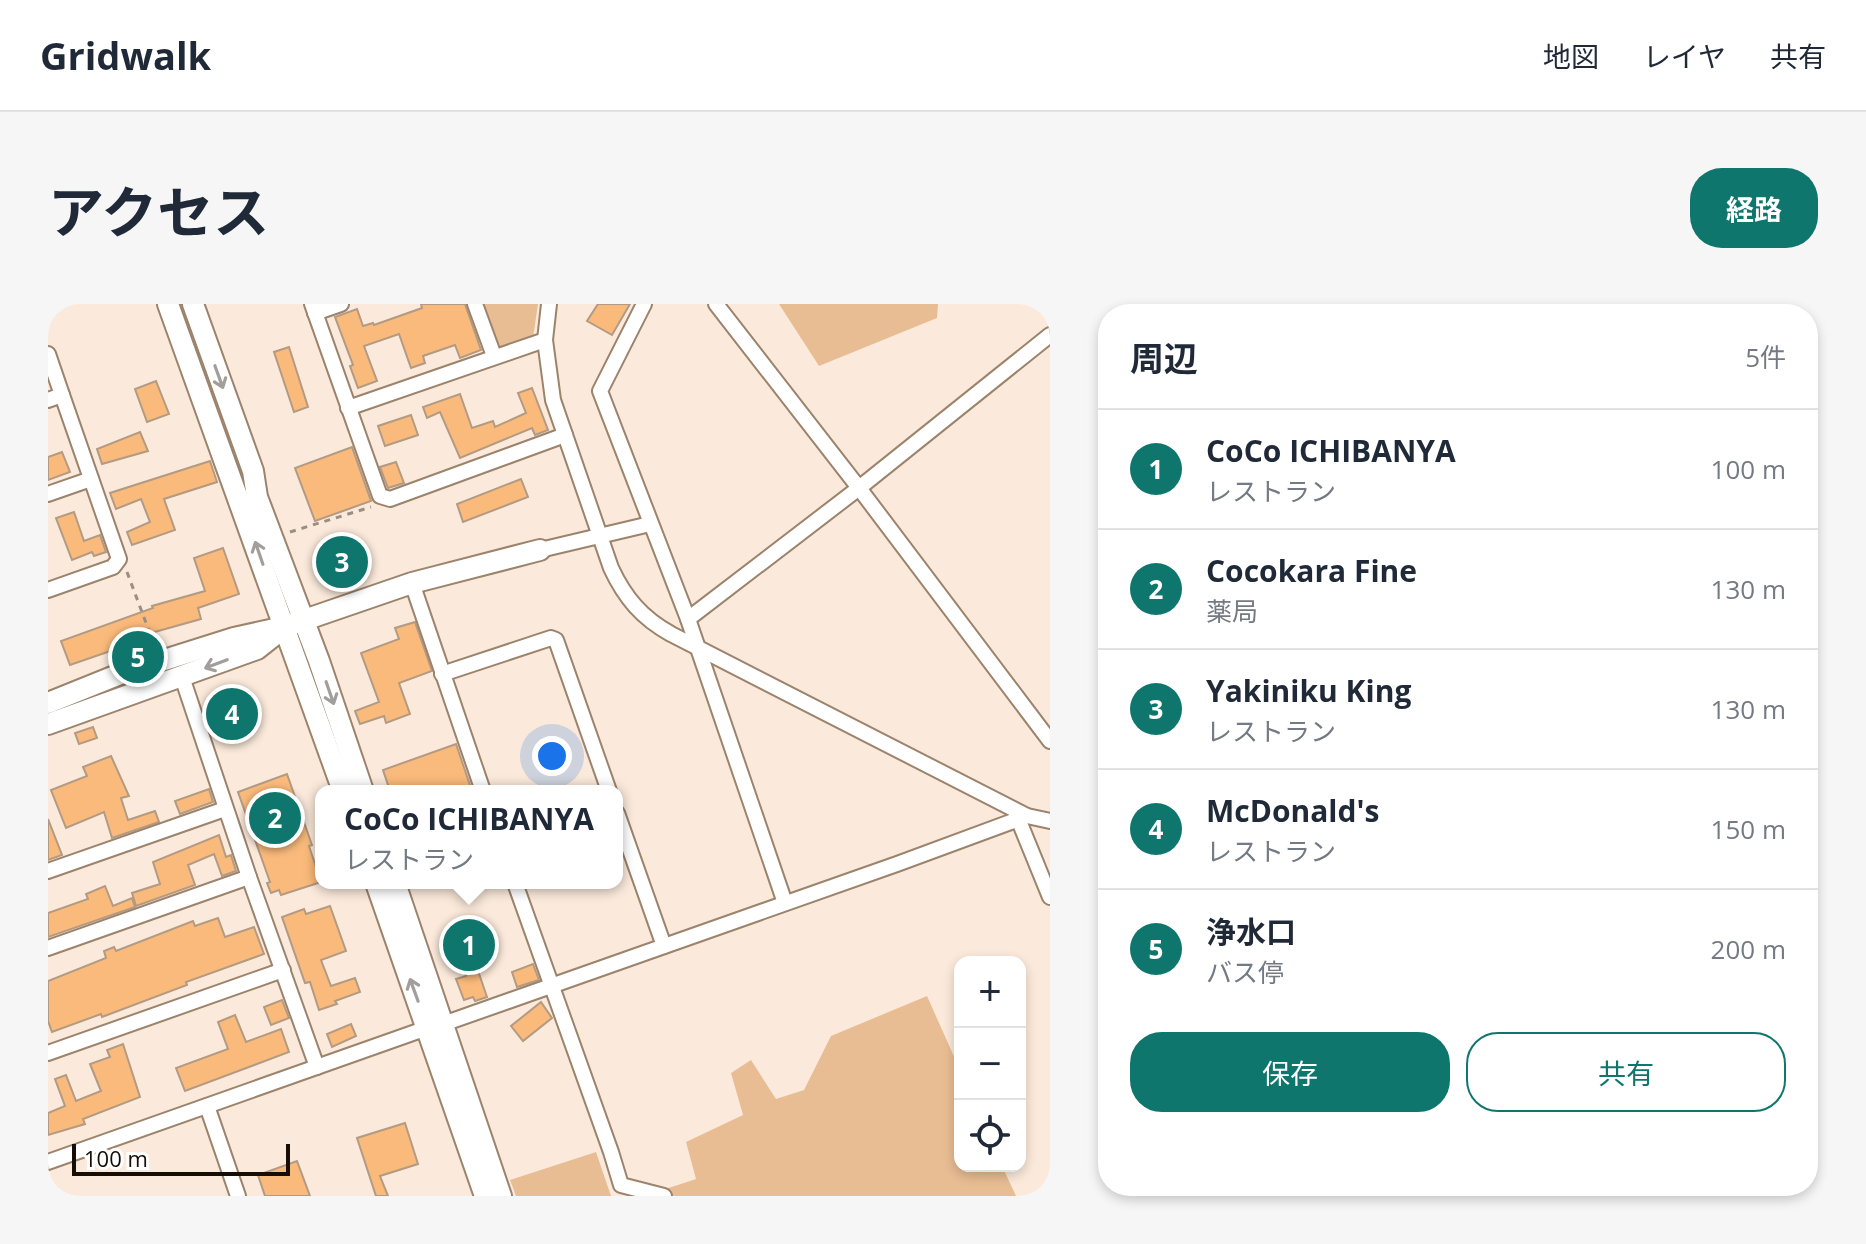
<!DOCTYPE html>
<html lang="ja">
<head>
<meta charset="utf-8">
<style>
	:root { --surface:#fff; --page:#f6f6f7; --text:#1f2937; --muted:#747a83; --line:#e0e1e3; --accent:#0f766e }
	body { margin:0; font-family:"Open Sans","Noto Sans JP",sans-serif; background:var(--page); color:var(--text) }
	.controls { position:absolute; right:24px; bottom:24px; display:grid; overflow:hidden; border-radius:16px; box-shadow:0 4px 12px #0003 }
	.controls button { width:72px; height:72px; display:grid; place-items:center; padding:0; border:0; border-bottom:2px solid var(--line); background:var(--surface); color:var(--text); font:40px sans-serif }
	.scale { position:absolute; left:24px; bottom:20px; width:218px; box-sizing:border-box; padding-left:8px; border:4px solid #160d05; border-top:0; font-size:22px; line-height:28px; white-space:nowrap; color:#160d05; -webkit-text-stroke:6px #fff; paint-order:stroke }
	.you { position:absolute; left:504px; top:452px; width:28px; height:28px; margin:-20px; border:6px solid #fff; border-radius:50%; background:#1a73e8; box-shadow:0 0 0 12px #1a73e833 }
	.badge { display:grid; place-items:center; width:52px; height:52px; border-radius:50%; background:var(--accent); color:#fff; font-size:26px; font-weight:700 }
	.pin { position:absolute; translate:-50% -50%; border:4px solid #fff; box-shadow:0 2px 8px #0006 }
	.popup { position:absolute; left:267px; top:481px; width:308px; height:104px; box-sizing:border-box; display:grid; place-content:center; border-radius:16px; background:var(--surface); filter:drop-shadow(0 2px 6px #0005); font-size:26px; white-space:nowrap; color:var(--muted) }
	.popup b { font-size:30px; color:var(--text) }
	.popup::after { content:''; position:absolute; left:50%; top:100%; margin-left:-16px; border:16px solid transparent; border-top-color:var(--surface) }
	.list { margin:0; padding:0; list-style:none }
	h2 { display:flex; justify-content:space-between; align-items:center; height:104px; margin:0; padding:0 32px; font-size:34px }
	h2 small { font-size:26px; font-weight:400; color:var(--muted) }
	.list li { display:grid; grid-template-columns:52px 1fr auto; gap:24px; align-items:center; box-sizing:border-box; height:120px; padding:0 32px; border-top:2px solid var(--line) }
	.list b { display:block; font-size:30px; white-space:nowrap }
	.list p { margin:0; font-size:26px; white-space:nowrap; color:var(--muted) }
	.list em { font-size:26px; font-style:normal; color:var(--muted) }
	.actions { display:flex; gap:16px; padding:24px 32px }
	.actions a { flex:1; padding:18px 0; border:2px solid var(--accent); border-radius:32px; text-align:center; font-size:28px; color:var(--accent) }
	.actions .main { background:var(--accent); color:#fff }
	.icon { flex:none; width:44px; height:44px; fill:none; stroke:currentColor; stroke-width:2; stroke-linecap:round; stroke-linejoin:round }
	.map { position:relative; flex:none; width:1002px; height:892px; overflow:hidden; border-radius:32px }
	header { display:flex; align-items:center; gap:48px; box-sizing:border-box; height:112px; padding:0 40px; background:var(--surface); border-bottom:2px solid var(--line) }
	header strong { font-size:38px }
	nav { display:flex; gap:44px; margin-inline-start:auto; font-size:28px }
	.intro { display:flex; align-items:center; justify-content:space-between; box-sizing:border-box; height:192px; padding:0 48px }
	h1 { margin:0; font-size:56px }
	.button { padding:20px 36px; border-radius:32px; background:var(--accent); color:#fff; font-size:28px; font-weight:700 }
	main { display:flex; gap:48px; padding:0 48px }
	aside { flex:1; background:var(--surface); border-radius:32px; box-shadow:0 4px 12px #0003 }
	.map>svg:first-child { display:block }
	.green { fill:#e8bd94 }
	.building { fill:#faba7b; stroke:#b39a82; stroke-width:2 }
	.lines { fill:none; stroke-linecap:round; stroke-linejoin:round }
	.street-casing { stroke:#9c836c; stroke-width:18 }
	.secondary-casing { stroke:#9c836c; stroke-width:24 }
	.path { stroke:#9c8e82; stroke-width:3; stroke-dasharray:6 6; stroke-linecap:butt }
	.street { stroke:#fff; stroke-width:14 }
	.secondary { stroke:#fff; stroke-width:20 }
	.oneway { stroke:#a29e9b }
</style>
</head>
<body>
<header>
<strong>Gridwalk</strong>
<nav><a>地図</a><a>レイヤ</a><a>共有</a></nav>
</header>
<div class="intro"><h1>アクセス</h1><a class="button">経路</a></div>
<main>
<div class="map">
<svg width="1002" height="892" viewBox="0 0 1002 892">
	<rect width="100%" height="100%" fill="#fbeadb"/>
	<!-- green -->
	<g class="green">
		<polygon points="435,0 490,0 485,34 456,45 449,41"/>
		<polygon points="731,0 890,0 889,14 771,62"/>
		<polygon points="879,692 912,766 912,862 954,862 968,892 596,892 648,875 638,838 695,811 683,769 703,756 728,795 756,786 783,732"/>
		<polygon points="548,848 563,892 468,892 462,876"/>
	</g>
	<!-- building -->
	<g class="building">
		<polygon points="373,0 417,0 433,46 412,54 407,41 375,52 377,59 363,64 351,30 316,42 329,77 310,84 302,62 305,61 287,13 309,5 315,22 325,19 326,21 374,4"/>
		<polygon points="550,0 582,0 564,31 539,17"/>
		<polygon points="241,43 260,103 246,108 226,48"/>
		<polygon points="108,77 121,110 99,118 87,85"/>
		<polygon points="484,84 500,126 487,131 484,124 412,154 392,108 379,114 375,103 412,90 424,124 445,117 447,123 478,109 470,89"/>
		<polygon points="363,111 370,131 337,142 330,122"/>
		<polygon points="92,128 100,147 54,160 49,145"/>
		<polygon points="304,143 323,197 267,217 247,164"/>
		<polygon points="14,148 22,168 0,176 0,153"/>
		<polygon points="162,157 169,178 116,195 127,226 84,241 79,228 102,218 93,195 68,205 62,189"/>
		<polygon points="348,158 356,179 340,184 332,163"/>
		<polygon points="473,175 480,193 415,218 409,200"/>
		<polygon points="26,208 36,237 52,231 58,248 46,252 44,248 24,256 8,214"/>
		<polygon points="305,235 316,270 284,281 273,245"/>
		<polygon points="175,244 191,290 150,304 153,315 96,331 97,335 22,361 13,337 105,304 104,302 157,287 146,254"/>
		<polygon points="367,318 384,367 351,379 362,410 338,419 336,412 312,420 307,407 331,398 313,349 351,335 347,324"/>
		<polygon points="45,423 49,434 31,440 27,429"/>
		<polygon points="408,440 424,487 342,487 335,466"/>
		<polygon points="63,452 81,492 73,494 80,516 107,507 111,518 64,534 56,508 18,524 3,486 39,472 35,463"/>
		<polygon points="239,470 264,541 261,542 273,578 233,591 231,586 223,589 219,579 222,578 190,488"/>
		<polygon points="161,485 165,498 132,510 127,497"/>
		<polygon points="0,515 14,551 0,556"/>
		<polygon points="171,531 178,553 183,551 188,567 174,572 166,550 140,561 147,581 88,602 84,589 112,580 105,558"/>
		<polygon points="57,582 65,602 84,594 87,603 0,633 0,609 40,595 38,590"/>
		<polygon points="282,602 298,647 273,656 283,682 307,674 312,688 287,697 289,700 271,706 262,678 257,679 234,613 256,605 258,610"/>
		<polygon points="170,614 177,633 206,623 216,650 138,678 139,681 54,713 53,710 4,728 0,717 0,677 58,654 56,647 66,643 68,647 145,617 147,622"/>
		<polygon points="430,629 436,645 424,649 439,693 427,697 425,693 416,696 408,675 418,672 406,638"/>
		<polygon points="485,660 491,676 469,683 464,668"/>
		<polygon points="234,696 241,714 223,721 216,703"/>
		<polygon points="493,698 504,714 475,737 463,722"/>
		<polygon points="187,711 198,738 233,725 241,748 137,787 128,764 180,745 170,718"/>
		<polygon points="303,720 308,732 284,743 279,730"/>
		<polygon points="75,740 92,793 35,815 37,820 0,831 0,809 17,802 7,775 18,771 28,797 53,787 42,760 62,753 59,746"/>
		<polygon points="357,819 370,860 332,872 340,892 328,892 309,834"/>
		<polygon points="249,857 262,892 217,892 210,871"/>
	</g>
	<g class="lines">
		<!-- street casing -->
		<g class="street-casing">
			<g id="street">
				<polyline points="264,0 332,192 342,195 517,131"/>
				<polyline points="427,0 446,52"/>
				<path d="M501,0L497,36L505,96L563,264C577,294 594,314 623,330L979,512L1002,517"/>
				<polyline points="596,0 552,87 640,315 737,599"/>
				<polyline points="668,0 811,184 1002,437"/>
				<polyline points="267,9 293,0"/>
				<polyline points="0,50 14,91"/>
				<polyline points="0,96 14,91 71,255 65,263 0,286"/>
				<polyline points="300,104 497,36"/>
				<polyline points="0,190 43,175"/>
				<polyline points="492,246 602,220"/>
				<polyline points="364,279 435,487"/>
				<polyline points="640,315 811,184 1002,31"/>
				<polyline points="394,370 503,334 508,336 561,487"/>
				<polyline points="134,373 201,573 269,763"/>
				<polyline points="569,509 616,642"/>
				<polyline points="971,517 1002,593"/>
				<polyline points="0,567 177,505"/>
				<polyline points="467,579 563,848 573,881 616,892"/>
				<polyline points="0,644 201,573"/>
				<polyline points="395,720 849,560 979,512"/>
				<polyline points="0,749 235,666"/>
				<polyline points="159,802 190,892"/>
				<polyline points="0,858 379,724"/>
			</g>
		</g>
		<!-- secondary casing -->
		<g class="secondary-casing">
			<g id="secondary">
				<polyline points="120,0 295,487"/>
				<polyline points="145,0 205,167 209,193 271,357 315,487"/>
				<polyline points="0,399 72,370 186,334 236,323 364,279 492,246"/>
				<polyline points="0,420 209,345 233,326"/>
				<polyline points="328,579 437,892"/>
				<polyline points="347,579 453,892"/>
			</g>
		</g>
		<!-- path -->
		<g class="path">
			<polyline points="242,228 323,203"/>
			<polyline points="79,268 107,343"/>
		</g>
		<!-- street -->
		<use href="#street" class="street"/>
		<!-- secondary -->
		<use href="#secondary" class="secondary"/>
	</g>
	<!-- one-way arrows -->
	<defs><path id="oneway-shaft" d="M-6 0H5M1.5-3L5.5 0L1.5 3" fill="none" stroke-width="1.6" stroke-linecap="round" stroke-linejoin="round" transform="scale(2)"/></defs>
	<g class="oneway">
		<use href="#oneway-shaft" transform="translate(171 73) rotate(70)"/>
		<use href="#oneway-shaft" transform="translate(211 249) rotate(-109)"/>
		<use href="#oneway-shaft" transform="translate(168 360) rotate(159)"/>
		<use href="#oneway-shaft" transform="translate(282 389) rotate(71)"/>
		<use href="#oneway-shaft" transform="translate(366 686) rotate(-110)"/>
	</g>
</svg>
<div class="controls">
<button>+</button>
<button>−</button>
<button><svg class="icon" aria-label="locate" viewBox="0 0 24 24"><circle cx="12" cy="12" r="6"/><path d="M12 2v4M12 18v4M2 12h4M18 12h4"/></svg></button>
</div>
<div class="scale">100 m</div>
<div class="you"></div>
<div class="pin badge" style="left:421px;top:641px">1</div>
<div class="popup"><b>CoCo ICHIBANYA</b>レストラン</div>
<div class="pin badge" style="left:227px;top:514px">2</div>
<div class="pin badge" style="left:294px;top:258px">3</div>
<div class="pin badge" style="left:184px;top:410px">4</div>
<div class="pin badge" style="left:90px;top:353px">5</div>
</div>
<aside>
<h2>周辺<small>5件</small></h2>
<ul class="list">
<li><span class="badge">1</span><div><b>CoCo ICHIBANYA</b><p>レストラン</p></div><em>100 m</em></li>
<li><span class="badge">2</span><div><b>Cocokara Fine</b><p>薬局</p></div><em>130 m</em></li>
<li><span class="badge">3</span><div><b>Yakiniku King</b><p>レストラン</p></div><em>130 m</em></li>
<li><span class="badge">4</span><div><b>McDonald's</b><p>レストラン</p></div><em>150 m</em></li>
<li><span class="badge">5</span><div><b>浄水口</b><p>バス停</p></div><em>200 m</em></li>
</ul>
<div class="actions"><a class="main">保存</a><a>共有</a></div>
</aside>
</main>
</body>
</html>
